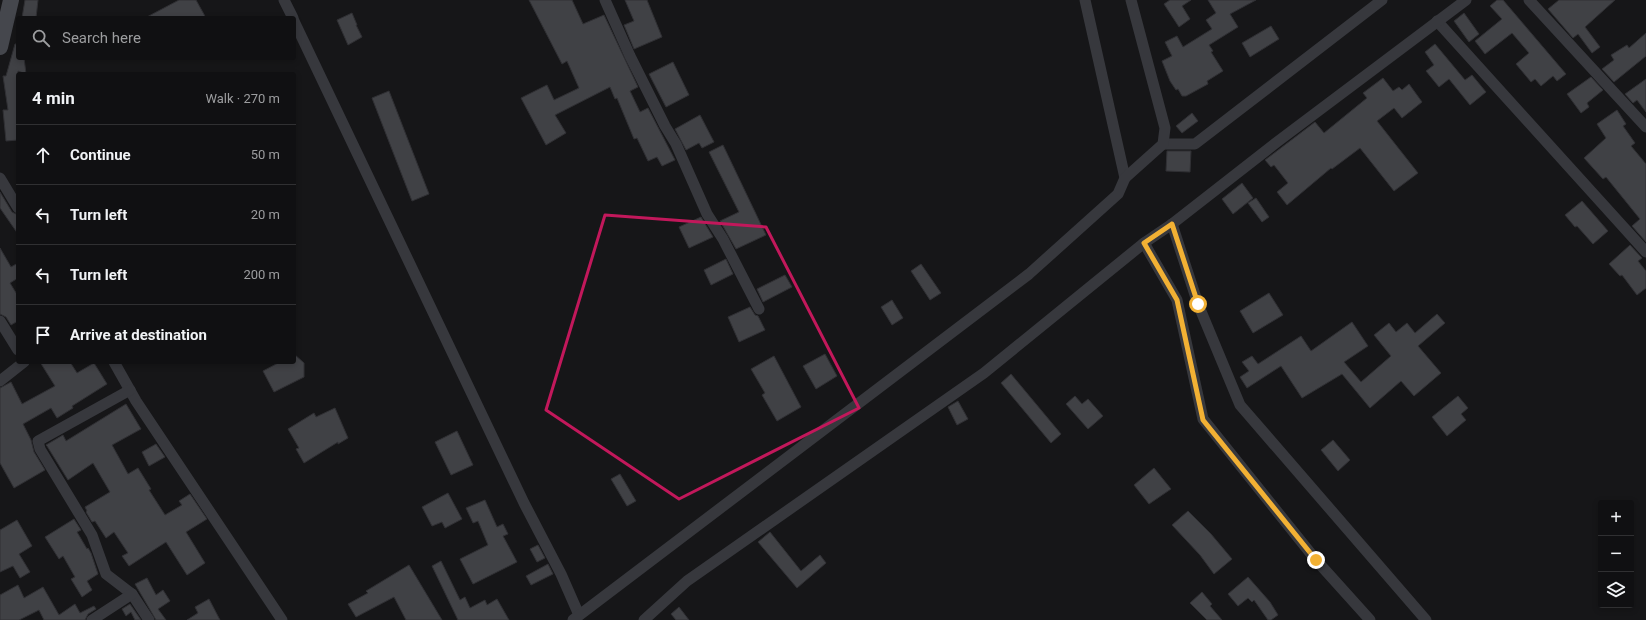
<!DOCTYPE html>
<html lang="en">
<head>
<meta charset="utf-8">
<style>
	:root { --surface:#101012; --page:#1e1e20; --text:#f1f3f6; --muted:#9c9d9f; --line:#303032 }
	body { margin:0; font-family:Roboto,sans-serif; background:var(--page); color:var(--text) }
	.controls { position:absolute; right:12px; bottom:12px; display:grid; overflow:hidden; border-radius:4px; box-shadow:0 2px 6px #0003 }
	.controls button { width:36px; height:36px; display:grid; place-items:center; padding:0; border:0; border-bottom:1px solid var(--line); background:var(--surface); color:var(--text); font:20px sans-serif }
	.stop { position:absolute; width:12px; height:12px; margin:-9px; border:3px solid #f2b134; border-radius:50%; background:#fff }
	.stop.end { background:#f2b134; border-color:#fff; box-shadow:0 1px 4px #0008 }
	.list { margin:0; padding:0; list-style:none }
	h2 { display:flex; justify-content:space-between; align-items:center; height:52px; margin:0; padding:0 16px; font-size:17px }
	h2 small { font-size:13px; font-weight:400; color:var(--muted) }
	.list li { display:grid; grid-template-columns:26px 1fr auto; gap:12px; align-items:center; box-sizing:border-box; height:60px; padding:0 16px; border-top:1px solid var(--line) }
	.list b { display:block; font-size:15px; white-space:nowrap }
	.list em { font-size:13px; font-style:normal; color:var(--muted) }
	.icon { flex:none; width:22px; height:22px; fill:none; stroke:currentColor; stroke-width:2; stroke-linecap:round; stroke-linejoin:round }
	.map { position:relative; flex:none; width:1646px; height:620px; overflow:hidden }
	.search { position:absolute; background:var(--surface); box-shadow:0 2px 6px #0003; left:16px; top:16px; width:280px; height:44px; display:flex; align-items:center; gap:10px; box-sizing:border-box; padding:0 14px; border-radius:4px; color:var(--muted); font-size:15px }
	.panel { position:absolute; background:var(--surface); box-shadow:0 2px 6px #0003; left:16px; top:72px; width:280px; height:292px; border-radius:4px }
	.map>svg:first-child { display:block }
	.building { fill:#404145; stroke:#303034 }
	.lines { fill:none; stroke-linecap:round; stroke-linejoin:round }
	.street { stroke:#37383d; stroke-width:11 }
	.secondary { stroke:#45474d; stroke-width:16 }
	.route { stroke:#f2b134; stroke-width:5 }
	.marked { fill:none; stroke:#c2185b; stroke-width:3; stroke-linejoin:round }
</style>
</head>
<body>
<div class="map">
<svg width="1646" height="620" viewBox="0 0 1646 620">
	<rect width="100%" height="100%" fill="#161618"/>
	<!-- building -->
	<g class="building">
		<polygon points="25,0 38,0 36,18 22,18"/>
		<polygon points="179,0 196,0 206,18 145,18"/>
		<polygon points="529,0 572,0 583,24 604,15 638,87 630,91 640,112 648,108 675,160 662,166 657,157 648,161 637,138 634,139 617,98 615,99 610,87 555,115 566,133 546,145 521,98 547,85 554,100 579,88 567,61 562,64"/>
		<polygon points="625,0 647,0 662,37 634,49 624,25 634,21"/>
		<polygon points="1170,0 1191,0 1182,6 1190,19 1179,27 1164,4"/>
		<polygon points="1208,0 1256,0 1230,14 1238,27 1209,45 1213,51 1211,52 1223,71 1207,81 1208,84 1186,96 1182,96 1178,89 1176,90 1170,81 1162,61 1172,56 1165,42 1177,36 1183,47 1212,29 1206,20 1216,13"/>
		<polygon points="1497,0 1503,0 1566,74 1557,81 1553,76 1541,86 1535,79 1531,82 1516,64 1529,53 1512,33 1485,54 1475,41 1502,19 1490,6"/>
		<polygon points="1559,0 1615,0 1585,27 1600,47 1592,53 1578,34 1573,38 1548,9"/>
		<polygon points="352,13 357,25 356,25 362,37 348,45 337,20"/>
		<polygon points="1464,13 1479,34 1469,42 1454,21"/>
		<polygon points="1271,26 1279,39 1250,57 1242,43"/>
		<polygon points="1646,33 1646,56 1614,82 1602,69 1614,60 1611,55 1627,45 1629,48"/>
		<polygon points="15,44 18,44 18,58 24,58 26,74 18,71 18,140 6,141 3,110 8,110 3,76 6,76"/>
		<polygon points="1435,44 1465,80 1472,75 1486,92 1470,105 1449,79 1439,87 1426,71 1434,65 1425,52"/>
		<polygon points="673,62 689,95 666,107 649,74"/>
		<polygon points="1591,77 1603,90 1587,103 1589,107 1581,113 1567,94"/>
		<polygon points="1383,78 1393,91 1399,87 1402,90 1409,84 1422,102 1402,118 1394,108 1377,121 1418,173 1394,191 1360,148 1332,169 1331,168 1287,205 1277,192 1288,183 1274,165 1271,167 1265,160 1315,122 1324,133 1367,98 1363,93"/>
		<polygon points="1646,79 1646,112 1637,100 1633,103 1625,94"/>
		<polygon points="389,91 429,194 412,201 372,98"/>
		<polygon points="1617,110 1626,124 1623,126 1635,143 1631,146 1646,164 1646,242 1632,226 1640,219 1606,177 1603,179 1584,158 1606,138 1597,124"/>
		<polygon points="1192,113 1198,121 1182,133 1176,126"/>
		<polygon points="700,115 714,142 702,148 699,143 686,150 675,129"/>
		<polygon points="723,145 766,235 736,249 720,221 739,212 709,152"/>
		<polygon points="1167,151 1191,151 1190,172 1166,171"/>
		<polygon points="1242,183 1253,198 1233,214 1222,199"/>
		<polygon points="0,192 12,212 18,215 18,234 0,208"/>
		<polygon points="1256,198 1269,217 1262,222 1248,203"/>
		<polygon points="1582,201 1608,231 1593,244 1577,226 1575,227 1565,215"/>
		<polygon points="701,217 713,237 689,248 679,227"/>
		<polygon points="1630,245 1642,258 1638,261 1646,271 1646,288 1637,295 1622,275 1620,276 1609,264"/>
		<polygon points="0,248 11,267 18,263 18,278 10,283 18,296 18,321 11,325 6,317 0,314"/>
		<polygon points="726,259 733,274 711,285 704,270"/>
		<polygon points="921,264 941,293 930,300 911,271"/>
		<polygon points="785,275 792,287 763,302 757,289"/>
		<polygon points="1269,293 1283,315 1253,333 1240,311"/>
		<polygon points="892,300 903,318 892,325 881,307"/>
		<polygon points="750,307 755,315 758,316 765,330 739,342 728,317"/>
		<polygon points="1437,314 1445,323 1418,346 1441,373 1414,396 1401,381 1370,408 1342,374 1302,398 1281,366 1247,388 1240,377 1249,371 1242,362 1252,356 1258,364 1301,336 1311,351 1352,322 1368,346 1344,362 1361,382 1391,356 1374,335 1389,323 1396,332 1407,323 1415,333"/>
		<polygon points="294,354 304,363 304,377 274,392 263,371 280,362 294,362"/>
		<polygon points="825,354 837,376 816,389 803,366"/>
		<polygon points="774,356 801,407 777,421 762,395 765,393 751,369"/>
		<polygon points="40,362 70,362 77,373 94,363 107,384 72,406 73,408 57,418 51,408 23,424 31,440 34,452 45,470 14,488 0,463 0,388 11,382 22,404 55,386"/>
		<polygon points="1011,374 1061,434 1051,443 1001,383"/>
		<polygon points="1075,396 1082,404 1088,399 1103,416 1088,429 1066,404"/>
		<polygon points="1458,396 1468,408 1461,414 1466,420 1447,436 1432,417"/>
		<polygon points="958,401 968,419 957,425 948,407"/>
		<polygon points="126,404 141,429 112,445 128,474 138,468 151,489 149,490 165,515 182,505 179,501 190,494 207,519 186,532 205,563 187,575 166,542 129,566 122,556 128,553 114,532 106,538 95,521 92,522 86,512 87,511 85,507 110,492 93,463 68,480 47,446 46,445 63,435 66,441"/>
		<polygon points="335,408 348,438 338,444 338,442 304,463 296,449 299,448 288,429 314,413 316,417"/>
		<polygon points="457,431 473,465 451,475 435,442"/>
		<polygon points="1333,440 1350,460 1338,471 1321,450"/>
		<polygon points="156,444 165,457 149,466 142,452"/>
		<polygon points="1154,468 1171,489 1149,504 1134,485"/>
		<polygon points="620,474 636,501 627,506 611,479"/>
		<polygon points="448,493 462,519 445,528 442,522 432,526 422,507"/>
		<polygon points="485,500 497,527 503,524 508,534 503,536 517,562 473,584 460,559 488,545 478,521 473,523 466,508"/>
		<polygon points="1188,511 1211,534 1232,559 1214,574 1200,555 1172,525"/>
		<polygon points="74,519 81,530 77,532 87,549 88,548 91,553 98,574 87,581 92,590 82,597 71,579 75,577 63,556 59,559 45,537"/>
		<polygon points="17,520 32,546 19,554 30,572 20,578 13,566 0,572 0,530"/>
		<polygon points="770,532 801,571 820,555 826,563 797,588 758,542"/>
		<polygon points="538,545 545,558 537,562 530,549"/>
		<polygon points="441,561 460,600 465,597 470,608 485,600 487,605 497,599 509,620 458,620 432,566"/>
		<polygon points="548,564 553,574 531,585 526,576"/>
		<polygon points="409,565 442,620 406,620 394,597 356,617 348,604 368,593 366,591"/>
		<polygon points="1248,577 1270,602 1278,615 1271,620 1268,620 1254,600 1252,602 1248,598 1238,606 1228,594"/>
		<polygon points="147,578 156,595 163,590 170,601 158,609 166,620 156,620 135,584"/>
		<polygon points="18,585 24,598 43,587 59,615 75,604 80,613 94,606 96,609 88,614 85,620 44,620 39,610 19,620 0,620 0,595"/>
		<polygon points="1202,592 1212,604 1210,606 1222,620 1207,620 1190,603"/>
		<polygon points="209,599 220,620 187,620 198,613 195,607"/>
		<polygon points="130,604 141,620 135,620 131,612 126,616 122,609"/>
		<polygon points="679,607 689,620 676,620 671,614"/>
	</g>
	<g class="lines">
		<!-- street -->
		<g class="street">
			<polyline points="284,0 293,18"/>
			<polyline points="605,0 630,56 665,126 676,144 707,214 723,239 759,309"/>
			<polyline points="1085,0 1125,178"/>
			<polyline points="1529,0 1646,127"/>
			<polyline points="294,21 524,503 561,574 579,615"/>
			<polyline points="1437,21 1646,252"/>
			<polyline points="1163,144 1195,144 1382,0"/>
			<polyline points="0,178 18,208"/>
			<polyline points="1172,224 1198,304 1240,405 1426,620"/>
			<polyline points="1144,243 1177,300 1203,419 1316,560 1370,620"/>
			<polyline points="0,321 18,350"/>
			<polyline points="114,362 136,401 282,620"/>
			<polyline points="0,381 24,362"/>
			<polyline points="130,390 38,441 40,449 92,535 106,574 132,594 149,620"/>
			<polyline points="92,620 132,594"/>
			<polyline points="573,620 1029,274 1118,194 1125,178 1163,144 1165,128 1131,0"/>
			<polyline points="644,620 687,581 984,373 1144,243 1172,224 1277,142 1466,0"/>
		</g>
		<!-- secondary -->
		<polyline class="secondary" points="0,47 11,0"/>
	</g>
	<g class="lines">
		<!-- route -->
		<polyline class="route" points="1198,304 1172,224 1144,243 1177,300 1203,420 1316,560"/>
	</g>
	<!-- marked area -->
	<path class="marked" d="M605,215L766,227L859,408L679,499L546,410Z"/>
</svg>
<div class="controls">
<button>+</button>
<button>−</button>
<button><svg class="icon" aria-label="layers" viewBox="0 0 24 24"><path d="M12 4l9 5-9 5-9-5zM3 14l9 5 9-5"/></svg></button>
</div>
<div class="stop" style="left:1198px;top:304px"></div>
<div class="stop end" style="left:1316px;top:560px"></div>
<div class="search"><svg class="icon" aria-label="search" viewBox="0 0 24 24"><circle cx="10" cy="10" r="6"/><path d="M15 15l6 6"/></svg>Search here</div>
<section class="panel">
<h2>4 min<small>Walk · 270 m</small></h2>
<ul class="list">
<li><svg class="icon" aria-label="ahead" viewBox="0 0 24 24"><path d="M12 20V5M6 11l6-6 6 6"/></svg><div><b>Continue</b></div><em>50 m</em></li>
<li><svg class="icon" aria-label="left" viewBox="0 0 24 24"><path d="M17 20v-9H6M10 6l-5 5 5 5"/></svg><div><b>Turn left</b></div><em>20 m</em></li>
<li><svg class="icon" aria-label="left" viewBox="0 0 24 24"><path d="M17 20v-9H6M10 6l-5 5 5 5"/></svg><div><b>Turn left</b></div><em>200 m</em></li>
<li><svg class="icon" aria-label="arrive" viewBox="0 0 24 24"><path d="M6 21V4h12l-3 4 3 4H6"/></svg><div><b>Arrive at destination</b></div></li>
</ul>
</section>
</div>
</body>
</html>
